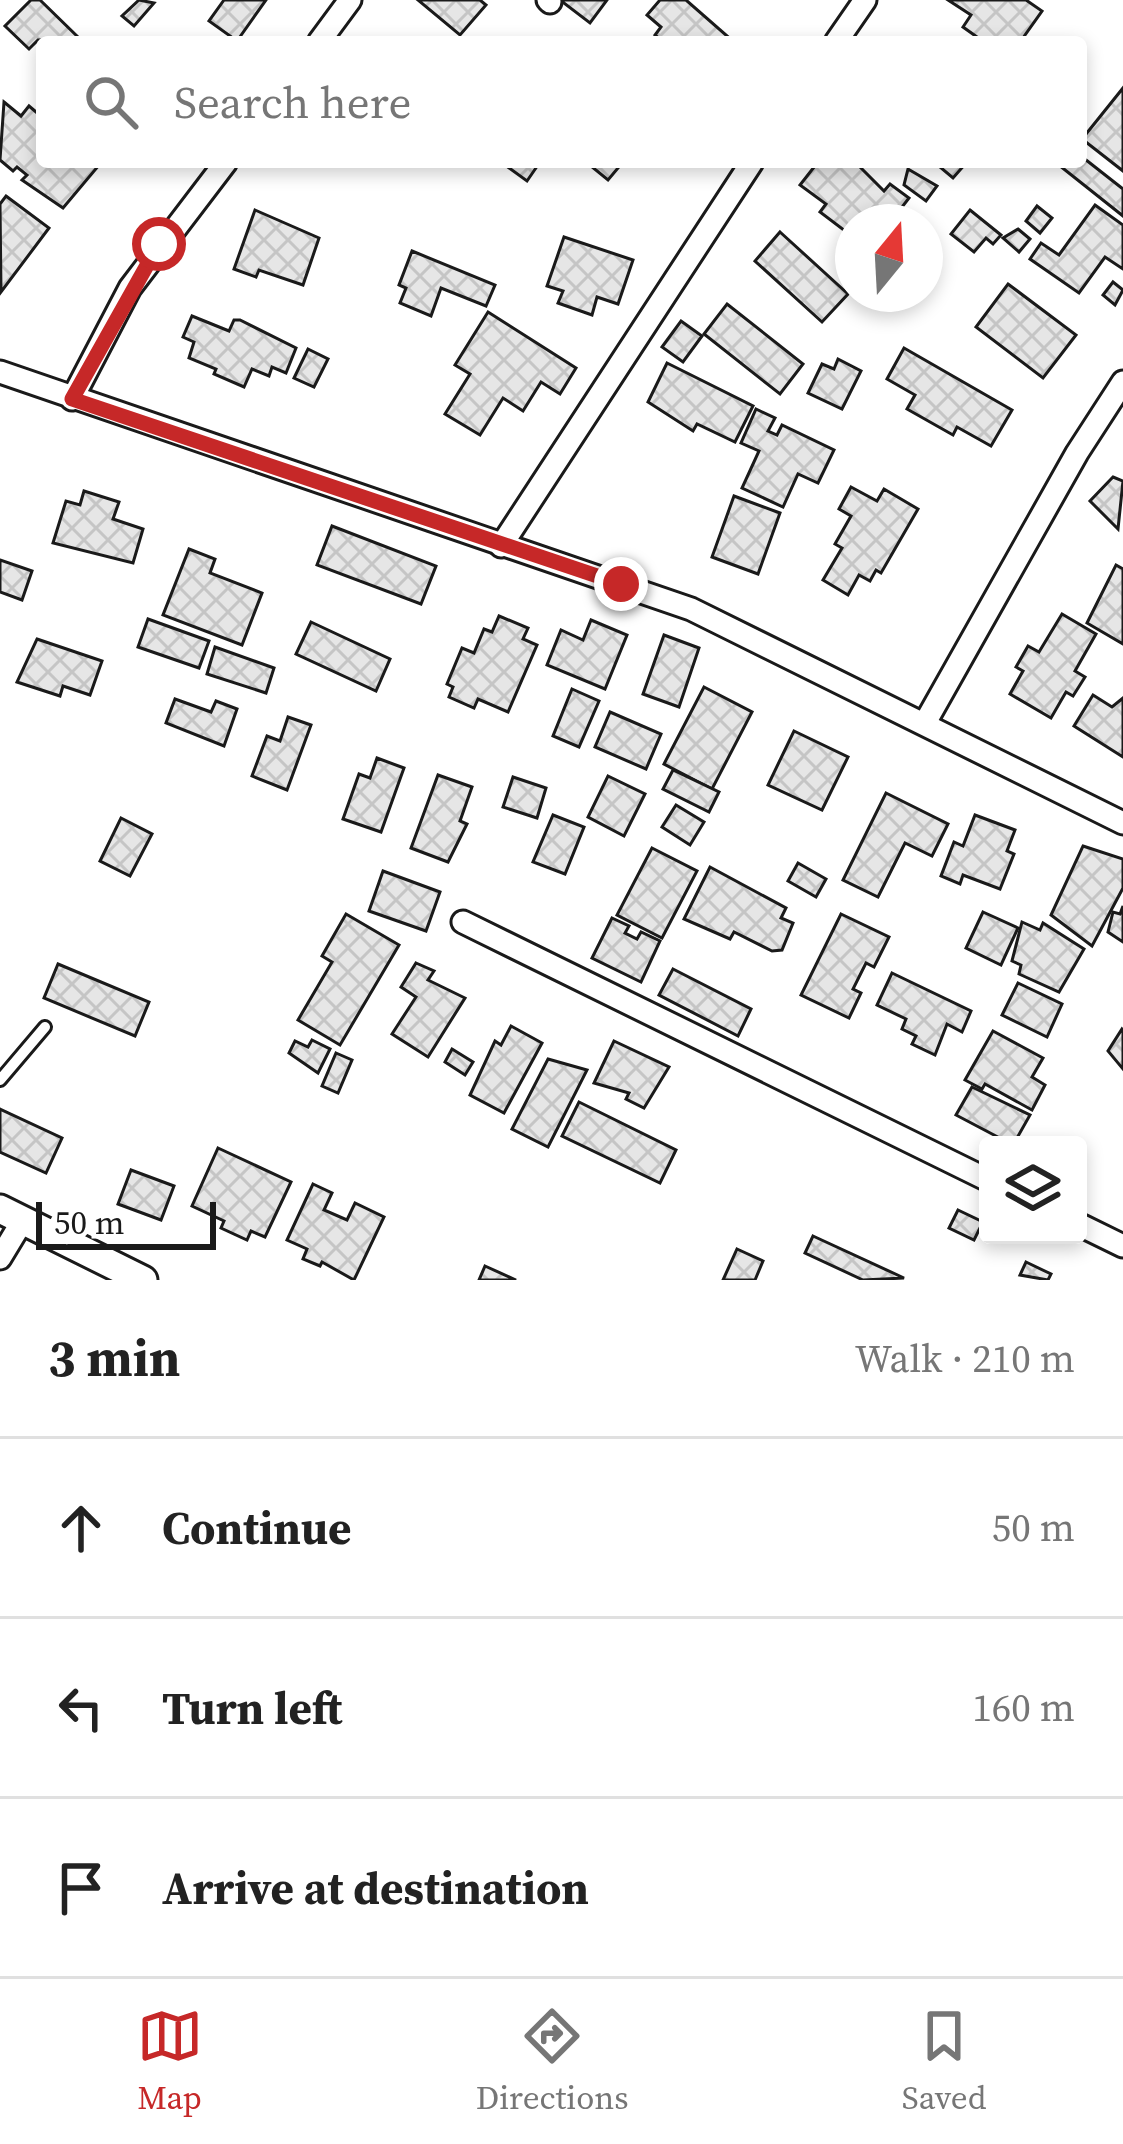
<!DOCTYPE html>
<html lang="en">
<head>
<meta charset="utf-8">
<style>
	:root { --surface:#fff; --page:#f6f6f6; --text:#222; --muted:#767676; --line:#e0e0e0; --accent:#c62828 }
	body { margin:0; font-family:"Source Serif 4",serif; background:var(--page); color:var(--text) }
	.controls { position:absolute; right:36px; bottom:36px; display:grid; overflow:hidden; border-radius:12px; box-shadow:0 6px 18px #0003 }
	.controls button { width:108px; height:108px; display:grid; place-items:center; padding:0; border:0; border-bottom:3px solid var(--line); background:var(--surface); color:var(--text); font:60px sans-serif }
	.compass { position:absolute; left:835px; top:204px; width:108px; height:108px; border-radius:50%; background:var(--surface); box-shadow:0 6px 18px #0003; rotate:18deg }
	.scale { position:absolute; left:36px; bottom:30px; width:180px; box-sizing:border-box; padding-left:12px; border:6px solid #1a1a1a; border-top:0; font-size:33px; line-height:42px; white-space:nowrap; color:#1a1a1a; -webkit-text-stroke:9px #fff; paint-order:stroke }
	.stop { position:absolute; width:36px; height:36px; margin:-27px; border:9px solid #c62828; border-radius:50%; background:#fff }
	.stop.end { background:#c62828; border-color:#fff; box-shadow:0 3px 12px #0008 }
	.list { margin:0; padding:0; list-style:none }
	h2 { display:flex; justify-content:space-between; align-items:center; height:156px; margin:0; padding:0 48px; font-size:51px }
	h2 small { font-size:39px; font-weight:400; color:var(--muted) }
	.list li { display:grid; grid-template-columns:78px 1fr auto; gap:36px; align-items:center; box-sizing:border-box; height:180px; padding:0 48px; border-top:3px solid var(--line) }
	.list b { display:block; font-size:45px; white-space:nowrap }
	.list em { font-size:39px; font-style:normal; color:var(--muted) }
	.icon { flex:none; width:66px; height:66px; fill:none; stroke:currentColor; stroke-width:2; stroke-linecap:round; stroke-linejoin:round }
	.map { position:relative; flex:none; width:1123px; height:1280px; overflow:hidden }
	.search { position:absolute; background:var(--surface); box-shadow:0 6px 18px #0003; left:36px; right:36px; top:36px; height:132px; display:flex; align-items:center; gap:30px; box-sizing:border-box; padding:0 42px; border-radius:12px; color:var(--muted); font-size:45px }
	.sheet { height:696px; background:var(--surface) }
	nav { display:flex; justify-content:space-around; align-items:center; box-sizing:border-box; height:168px; border-top:3px solid var(--line); background:var(--surface); font-size:33px; color:var(--muted) }
	nav a { display:grid; justify-items:center; gap:6px }
	nav .on { color:var(--accent) }
	.map>svg:first-child { display:block }
	.building { fill:url(#building-cross-hatch); stroke:#1a1a1a; stroke-width:3 }
	.lines { fill:none; stroke-linecap:round; stroke-linejoin:round }
	.service-casing { stroke:#1a1a1a; stroke-width:16 }
	.minor-casing { stroke:#1a1a1a; stroke-width:27 }
	.tertiary-casing { stroke:#1a1a1a; stroke-width:33 }
	.service { stroke:#fff; stroke-width:10 }
	.minor { stroke:#fff; stroke-width:21 }
	.tertiary { stroke:#fff; stroke-width:27 }
	.route { stroke:#c62828; stroke-width:15 }
</style>
</head>
<body>
<div class="map">
<svg width="1123" height="1280" viewBox="0 0 1123 1280">
	<defs>
		<pattern id="building-cross-hatch" width="8" height="8" patternUnits="userSpaceOnUse" patternTransform="scale(3)"><rect width="8" height="8" fill="#e6e6e6"/><path d="M0 0l8 8M0 8l8-8" fill="none" stroke="#c5c5c5"/></pattern>
	</defs>
	<rect width="100%" height="100%" fill="#fff"/>
	<!-- building -->
	<g class="building">
		<polygon points="31,0 40,0 81,40 38,40 29,49 5,26"/>
		<polygon points="139,0 154,3 134,26 122,16"/>
		<polygon points="224,0 266,0 237,41 209,21"/>
		<polygon points="418,0 480,0 486,5 460,35"/>
		<polygon points="560,0 607,0 590,23"/>
		<polygon points="660,0 686,0 734,42 663,42 655,35 661,27 647,15"/>
		<polygon points="948,0 1026,0 1042,11 1020,42 984,42 963,27 971,15"/>
		<polygon points="1123,88 1123,171 1082,139"/>
		<polygon points="4,102 21,116 29,106 42,117 42,162 100,164 63,208 22,180 27,175 17,167 13,171 0,160"/>
		<polygon points="1081,156 1123,189 1123,216 1055,162 1081,162"/>
		<polygon points="501,162 540,162 527,181"/>
		<polygon points="586,162 623,162 608,180"/>
		<polygon points="818,162 855,162 884,191 890,184 909,198 902,207 920,221 853,222 853,237 820,212 826,204 800,185"/>
		<polygon points="934,162 967,162 953,178"/>
		<polygon points="908,169 937,186 926,201 904,185"/>
		<polygon points="6,196 49,228 1,292 0,204"/>
		<polygon points="1095,205 1123,225 1123,269 1105,257 1079,293 1030,259 1041,243 1059,255"/>
		<polygon points="1037,206 1052,218 1040,233 1026,221"/>
		<polygon points="255,210 319,238 303,285 259,270 256,277 234,269"/>
		<polygon points="970,210 1001,235 993,244 986,238 974,252 951,234"/>
		<polygon points="1018,229 1030,239 1019,252 1003,238"/>
		<polygon points="780,232 848,294 822,322 755,261"/>
		<polygon points="564,237 633,260 618,304 597,297 592,315 558,303 563,291 547,286"/>
		<polygon points="412,251 495,285 486,306 441,288 431,316 400,303 406,288 399,285"/>
		<polygon points="1113,282 1123,290 1115,305 1103,295"/>
		<polygon points="1008,284 1076,335 1043,378 976,327"/>
		<polygon points="727,304 803,364 780,394 704,334"/>
		<polygon points="488,312 576,368 560,394 541,382 523,411 503,398 480,435 445,414 470,374 455,365"/>
		<polygon points="192,316 229,331 234,320 240,320 296,348 286,373 272,367 269,376 252,369 244,387 214,374 216,369 189,358 194,342 183,337"/>
		<polygon points="681,321 702,336 683,362 662,347"/>
		<polygon points="904,348 1012,410 991,446 957,427 953,435 907,409 915,395 887,379"/>
		<polygon points="308,349 328,359 314,387 294,378"/>
		<polygon points="838,359 861,371 842,409 808,393 822,364 834,369"/>
		<polygon points="667,363 753,406 735,442 697,424 693,431 648,402"/>
		<polygon points="756,409 775,418 768,431 777,435 782,425 834,450 818,483 798,474 783,507 742,488 759,451 741,443"/>
		<polygon points="1113,477 1123,481 1118,529 1090,501"/>
		<polygon points="851,487 877,501 884,489 918,509 881,573 876,570 870,581 859,575 848,595 823,580 842,548 835,544 851,516 839,509"/>
		<polygon points="84,491 119,502 113,519 143,529 133,563 53,543 66,501 80,505"/>
		<polygon points="734,496 780,513 758,574 712,557"/>
		<polygon points="332,526 436,566 421,604 317,565"/>
		<polygon points="189,549 215,559 210,573 262,593 242,645 163,615"/>
		<polygon points="0,560 32,571 22,600 0,592"/>
		<polygon points="1116,565 1123,569 1123,644 1087,623"/>
		<polygon points="1062,614 1096,634 1075,671 1085,677 1073,696 1066,692 1051,718 1010,694 1023,671 1016,667 1028,646 1039,652"/>
		<polygon points="499,616 528,628 523,639 537,645 508,712 478,699 474,708 449,697 453,687 447,684 462,648 474,653 484,629 492,632"/>
		<polygon points="148,619 209,641 199,668 138,647"/>
		<polygon points="591,620 627,635 605,689 547,665 561,630 583,640"/>
		<polygon points="311,622 390,659 376,691 296,654"/>
		<polygon points="664,635 699,648 679,707 643,694"/>
		<polygon points="37,639 102,661 90,695 63,686 60,696 17,682"/>
		<polygon points="215,647 274,668 266,693 207,674"/>
		<polygon points="704,687 752,712 712,789 664,764"/>
		<polygon points="572,689 599,701 579,747 553,736"/>
		<polygon points="1093,695 1112,707 1123,698 1123,757 1074,726"/>
		<polygon points="175,699 211,712 216,701 237,709 224,746 166,723"/>
		<polygon points="610,712 661,734 646,769 595,747"/>
		<polygon points="288,717 311,725 287,790 252,776 267,736 280,741"/>
		<polygon points="794,731 848,757 822,810 768,785"/>
		<polygon points="377,758 404,768 381,832 343,819 359,774 370,778"/>
		<polygon points="673,770 719,792 709,812 663,789"/>
		<polygon points="438,775 472,787 460,821 467,824 448,862 411,848"/>
		<polygon points="608,776 645,794 624,836 588,817"/>
		<polygon points="513,777 546,788 537,818 503,807"/>
		<polygon points="886,793 948,824 932,856 905,843 878,897 843,880"/>
		<polygon points="676,805 704,822 690,845 662,827"/>
		<polygon points="553,815 584,827 565,874 533,862"/>
		<polygon points="975,815 1015,830 1007,851 1014,854 1000,889 963,875 960,884 941,876 954,842 963,846"/>
		<polygon points="121,818 152,834 130,876 100,861"/>
		<polygon points="1083,846 1123,859 1123,888 1092,946 1051,915"/>
		<polygon points="652,848 697,871 662,938 617,915"/>
		<polygon points="798,863 826,879 816,897 788,881"/>
		<polygon points="710,867 786,908 781,918 793,923 782,950 772,951 734,932 730,939 684,919"/>
		<polygon points="383,871 440,892 426,931 369,911"/>
		<polygon points="1123,906 1123,942 1108,932 1113,912 1120,914"/>
		<polygon points="983,912 1018,928 1001,965 966,948"/>
		<polygon points="346,914 399,945 340,1045 298,1020 332,962 322,956"/>
		<polygon points="841,914 889,937 874,967 866,963 853,989 861,993 849,1018 801,995"/>
		<polygon points="612,918 629,926 625,933 637,939 641,932 660,941 641,982 592,958"/>
		<polygon points="1022,922 1040,930 1043,923 1084,949 1059,992 1019,974 1021,965 1012,961"/>
		<polygon points="416,963 434,971 428,980 465,998 428,1057 392,1034 416,997 401,987"/>
		<polygon points="58,964 149,1002 135,1036 44,998"/>
		<polygon points="673,969 751,1009 738,1036 659,995"/>
		<polygon points="892,973 971,1011 962,1032 947,1024 935,1055 912,1044 916,1036 902,1029 906,1019 877,1005"/>
		<polygon points="1018,983 1062,1004 1047,1037 1002,1015"/>
		<polygon points="511,1026 542,1043 504,1113 470,1095 495,1041 501,1045"/>
		<polygon points="1122,1029 1123,1030 1123,1069 1108,1051"/>
		<polygon points="993,1031 1043,1058 1032,1077 1045,1085 1032,1110 985,1084 982,1089 965,1080"/>
		<polygon points="312,1040 330,1049 318,1073 289,1053 295,1041 308,1047"/>
		<polygon points="614,1041 669,1067 644,1108 626,1099 629,1093 594,1083"/>
		<polygon points="452,1049 473,1062 465,1075 445,1062"/>
		<polygon points="336,1053 352,1060 338,1093 322,1086"/>
		<polygon points="548,1059 587,1070 548,1147 512,1129"/>
		<polygon points="972,1087 1030,1115 1013,1145 956,1115"/>
		<polygon points="579,1102 676,1150 660,1183 562,1136"/>
		<polygon points="0,1109 62,1138 46,1173 0,1152"/>
		<polygon points="218,1148 291,1182 265,1237 251,1231 247,1240 221,1228 224,1221 192,1206"/>
		<polygon points="131,1170 174,1186 161,1220 118,1204"/>
		<polygon points="313,1184 332,1193 324,1210 347,1220 355,1203 384,1217 354,1280 322,1262 320,1266 303,1259 307,1249 287,1240"/>
		<polygon points="958,1210 983,1222 974,1240 949,1228"/>
		<polygon points="813,1236 904,1278 863,1280 805,1253"/>
		<polygon points="737,1249 763,1261 755,1280 723,1280"/>
		<polygon points="1026,1262 1051,1274 1048,1280 1020,1275"/>
		<polygon points="485,1266 516,1280 479,1280"/>
	</g>
	<g class="lines">
		<!-- service casing -->
		<g class="service-casing">
			<polyline id="service" points="0,1080 45,1027"/>
		</g>
		<!-- minor casing -->
		<g class="minor-casing">
			<g id="minor">
				<polyline points="548,0 550,2"/>
				<polyline points="319,42 350,0"/>
				<polyline points="836,42 865,0"/>
				<polyline points="0,372 691,609 1123,823"/>
				<polyline points="72,399 130,288 226,162"/>
				<polyline points="501,546 752,162"/>
				<polyline points="926,721 1077,453 1123,382"/>
				<polyline points="463,922 988,1180"/>
				<polyline points="1078,1224 1123,1246"/>
				<polyline points="0,1258 23,1220"/>
			</g>
		</g>
		<!-- tertiary casing -->
		<g class="tertiary-casing">
			<polyline id="tertiary" points="0,1209 143,1280"/>
		</g>
		<!-- service -->
		<use href="#service" class="service"/>
		<!-- minor -->
		<use href="#minor" class="minor"/>
		<!-- tertiary -->
		<use href="#tertiary" class="tertiary"/>
	</g>
	<g class="lines">
		<!-- route -->
		<polyline class="route" points="159,244 72,399 621,584"/>
	</g>
</svg>
<div class="controls">
<button><svg class="icon" aria-label="layers" viewBox="0 0 24 24"><path d="M12 4l9 5-9 5-9-5zM3 14l9 5 9-5"/></svg></button>
</div>
<svg class="compass" viewBox="-18 -18 36 36"><path d="M0-13l5 13h-10z" fill="#e53935"/><path d="M0 13l5-13h-10z" fill="#767676"/></svg>
<div class="scale">50 m</div>
<div class="stop" style="left:159px;top:244px"></div>
<div class="stop end" style="left:621px;top:584px"></div>
<div class="search"><svg class="icon" aria-label="search" viewBox="0 0 24 24"><circle cx="10" cy="10" r="6"/><path d="M15 15l6 6"/></svg>Search here</div>
</div>
<section class="sheet">
<h2>3 min<small>Walk · 210 m</small></h2>
<ul class="list">
<li><svg class="icon" aria-label="ahead" viewBox="0 0 24 24"><path d="M12 20V5M6 11l6-6 6 6"/></svg><div><b>Continue</b></div><em>50 m</em></li>
<li><svg class="icon" aria-label="left" viewBox="0 0 24 24"><path d="M17 20v-9H6M10 6l-5 5 5 5"/></svg><div><b>Turn left</b></div><em>160 m</em></li>
<li><svg class="icon" aria-label="arrive" viewBox="0 0 24 24"><path d="M6 21V4h12l-3 4 3 4H6"/></svg><div><b>Arrive at destination</b></div></li>
</ul>
</section>
<nav>
<a class="on"><svg class="icon" aria-label="map" viewBox="0 0 24 24"><path d="M3 6l6-2 6 2 6-2v14l-6 2-6-2-6 2zM9 4v14M15 6v14"/></svg>Map</a>
<a><svg class="icon" aria-label="directions" viewBox="0 0 24 24"><path d="M12 3l9 9-9 9-9-9zM9 14v-3h6M13 9l2 2-2 2"/></svg>Directions</a>
<a><svg class="icon" aria-label="saved" viewBox="0 0 24 24"><path d="M7 4h10v16l-5-4-5 4z"/></svg>Saved</a>
</nav>
</body>
</html>
